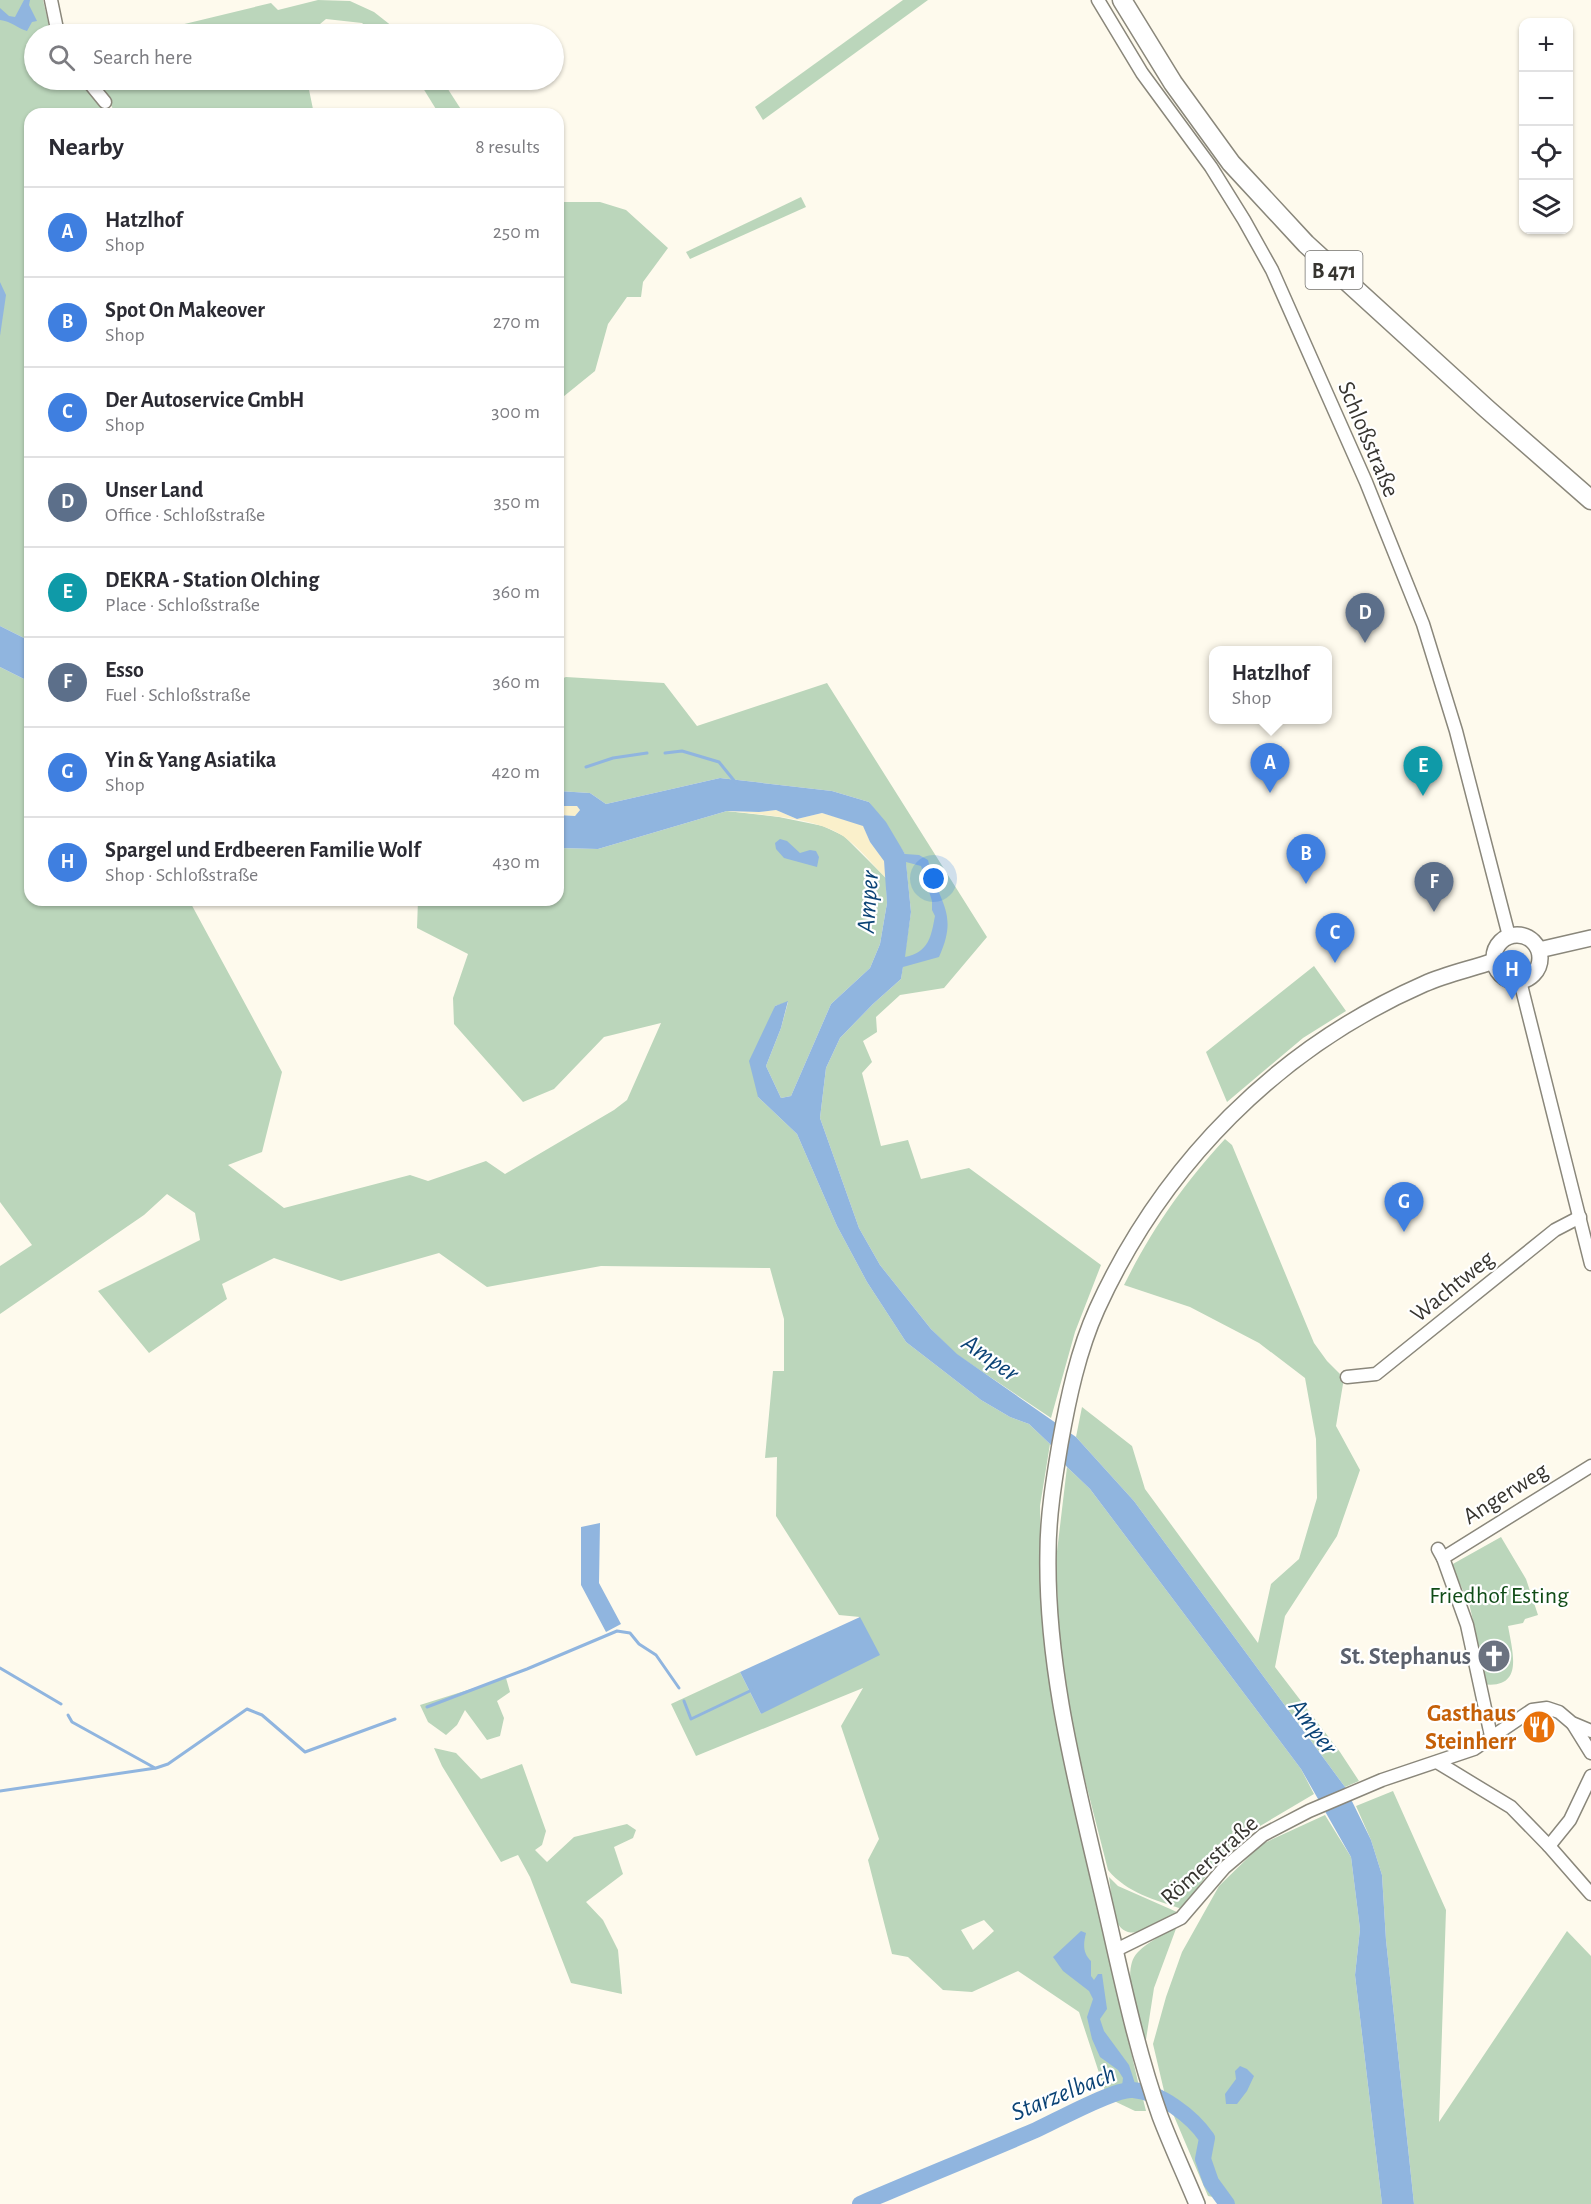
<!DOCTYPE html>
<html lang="en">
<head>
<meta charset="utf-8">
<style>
	:root { --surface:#fff; --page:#f2f2f3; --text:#2b2b33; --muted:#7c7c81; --line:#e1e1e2; --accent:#2a727e }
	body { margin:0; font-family:"Alegreya Sans",sans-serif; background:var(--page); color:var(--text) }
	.controls { position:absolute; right:18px; top:18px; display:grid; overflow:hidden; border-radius:12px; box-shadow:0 2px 4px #0004 }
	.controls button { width:54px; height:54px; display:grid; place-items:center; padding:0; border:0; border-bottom:2px solid var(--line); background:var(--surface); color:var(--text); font:30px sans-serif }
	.you { position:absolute; left:934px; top:879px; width:21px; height:21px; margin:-15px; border:4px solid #fff; border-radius:50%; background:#1a73e8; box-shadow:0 0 0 9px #1a73e833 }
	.badge { display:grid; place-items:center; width:39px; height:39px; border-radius:50%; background:var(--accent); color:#fff; font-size:20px; font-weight:700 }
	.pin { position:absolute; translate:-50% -50px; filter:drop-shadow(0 2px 3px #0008) }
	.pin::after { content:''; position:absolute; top:32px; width:21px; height:18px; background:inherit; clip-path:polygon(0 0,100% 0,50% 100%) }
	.popup { position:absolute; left:1209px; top:646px; width:123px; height:78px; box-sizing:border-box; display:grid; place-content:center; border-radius:12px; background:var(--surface); filter:drop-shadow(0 2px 4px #0005); font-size:20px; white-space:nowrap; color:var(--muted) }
	.popup b { font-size:22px; color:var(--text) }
	.popup::after { content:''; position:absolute; left:50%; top:100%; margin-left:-12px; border:12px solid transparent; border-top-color:var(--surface) }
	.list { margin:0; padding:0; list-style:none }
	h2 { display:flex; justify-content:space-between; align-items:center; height:78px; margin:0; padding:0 24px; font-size:26px }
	h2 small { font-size:20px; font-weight:400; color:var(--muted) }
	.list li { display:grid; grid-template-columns:39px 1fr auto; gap:18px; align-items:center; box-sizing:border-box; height:90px; padding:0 24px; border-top:2px solid var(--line) }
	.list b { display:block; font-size:22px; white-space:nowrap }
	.list p { margin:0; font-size:20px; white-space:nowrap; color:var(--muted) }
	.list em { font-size:20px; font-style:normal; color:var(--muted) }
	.icon { flex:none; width:33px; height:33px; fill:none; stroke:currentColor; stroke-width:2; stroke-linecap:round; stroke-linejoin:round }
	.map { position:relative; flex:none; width:1591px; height:2204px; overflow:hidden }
	.search { position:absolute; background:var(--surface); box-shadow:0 2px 4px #0004; left:24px; top:24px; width:540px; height:66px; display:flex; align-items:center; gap:15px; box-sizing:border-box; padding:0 21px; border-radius:33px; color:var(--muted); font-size:22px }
	.panel { position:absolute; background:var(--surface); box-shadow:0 2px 4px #0004; left:24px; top:108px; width:540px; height:798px; border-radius:18px }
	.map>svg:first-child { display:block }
	.green { fill:#bbd6bb; fill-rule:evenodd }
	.sand { fill:#faf0cb }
	.water { fill:#90b5df; fill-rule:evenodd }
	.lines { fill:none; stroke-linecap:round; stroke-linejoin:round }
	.stream { stroke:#90b5df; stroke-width:3 }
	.river { stroke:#90b5df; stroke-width:16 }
	.minor-casing { stroke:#8a877b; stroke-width:15 }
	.major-casing { stroke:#8a877b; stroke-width:18 }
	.highway-casing { stroke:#8a877b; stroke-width:21 }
	.minor { stroke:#fff; stroke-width:12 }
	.major { stroke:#fff; stroke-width:15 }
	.highway { stroke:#fff; stroke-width:18 }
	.labels { text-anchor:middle; stroke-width:4.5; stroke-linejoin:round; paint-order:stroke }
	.shield { fill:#fff; stroke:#73726e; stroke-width:1.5 }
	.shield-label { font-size:22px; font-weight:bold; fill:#373530 }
	.street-label { font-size:24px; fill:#373530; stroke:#fff }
	.park-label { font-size:24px; fill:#104c17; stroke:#fff }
	.worship-label { font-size:24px; font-weight:bold; fill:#5b616d; stroke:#fff; text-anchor:end }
	.food-label { font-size:24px; font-weight:bold; fill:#c56008; stroke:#fff; text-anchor:end }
	.water-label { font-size:26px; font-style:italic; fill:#0b4376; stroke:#fff }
</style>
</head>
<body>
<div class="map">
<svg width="1591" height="2204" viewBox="0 0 1591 2204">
	<rect width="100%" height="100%" fill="#fefaed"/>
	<!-- green -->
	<g class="green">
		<polygon points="0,0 43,0 51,34 34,34 34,80 81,80 101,104 105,114 30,114 30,641 0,626"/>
		<polygon points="318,0 350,1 374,12 402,34 375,34 362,23 326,19 308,34 143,34 271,3 278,10"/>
		<polygon points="903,0 928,0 763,120 755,107"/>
		<polygon points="94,80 307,80 314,114 115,114 109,100"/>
		<polygon points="418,80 442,80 464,114 439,114"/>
		<polygon points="801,197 806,207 690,259 686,252"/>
		<polygon points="558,202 600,202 626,210 668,248 643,282 641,297 627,297 608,324 595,371 558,401"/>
		<path d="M0,667L30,682V900H189L282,1072L262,1152L228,1165L284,1208L410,1175L428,1181L486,1161L505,1174L614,1110L627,1100L661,1023L604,1037L554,1089L523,1102L454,1024L453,998L468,954L417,928L418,900H558V848L598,849L727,811L779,817L823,826L844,836L886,878L887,903L880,944L870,968L831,1004L791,1096L781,1098L766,1066L781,1028L788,1002L775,1006L758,1097L797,1134L837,1226L867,1282L906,1342L981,1400L1010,1417L1029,1424L1050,1444L1040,1506L1041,1560L1058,1724L1087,1866L1139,2086L1106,2094L1079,2012L1018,1971L972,1992L943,1990L908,1957L892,1954L868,1860L879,1839L841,1726L863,1688L696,1756L671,1704L740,1672L761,1714L860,1617L839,1615L776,1516L777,1457L765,1458L773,1371H784V1319L770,1268L601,1266L487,1287L439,1253L341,1281L274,1258L222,1284L227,1299L149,1353L98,1291L200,1240L195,1213L167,1194L144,1215L0,1314V1266L32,1245L0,1202ZM984,1920L994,1931L973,1950L961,1930Z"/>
		<polygon points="566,677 664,683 697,726 827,683 987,937 944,988 900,995 876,1017 877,1032 863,1041 872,1062 862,1073 881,1146 908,1140 921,1179 969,1168 1101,1265 1075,1332 1051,1418 956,1354 931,1329 880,1265 859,1228 820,1118 826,1068 840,1038 873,1004 901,979 911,912 905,854 869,802 832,791 720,778 606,804 590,793 558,791 558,680"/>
		<polygon points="1314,966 1346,1011 1303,1038 1227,1102 1206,1052"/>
		<path d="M1225,1139L1232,1145L1314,1343L1327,1361L1344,1378L1336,1426L1360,1470L1337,1536L1285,1616L1275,1667L1340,1752L1359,1781L1345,1787L1134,1501L1076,1437L1082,1407L1132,1446L1145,1489L1258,1643L1271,1584L1299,1559L1317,1498L1316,1439L1305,1378L1259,1343L1190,1307L1124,1285C1152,1229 1182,1186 1225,1139Z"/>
		<path d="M1067,1467L1090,1489L1301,1769L1314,1794L1255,1829L1212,1868L1182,1909C1155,1900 1127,1893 1108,1870L1069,1717L1059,1637L1056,1560Z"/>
		<path d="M1501,1537L1526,1579L1538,1615L1525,1619L1523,1623L1508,1626C1513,1654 1524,1690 1482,1684L1475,1629L1469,1603L1451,1565Z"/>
		<polygon points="506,1678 510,1692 497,1701 504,1718 500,1736 487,1740 465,1710 457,1725 446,1735 428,1722 420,1705"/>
		<polygon points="434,1748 456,1753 481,1779 522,1764 546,1831 542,1845 535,1850 547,1862 574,1837 627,1824 636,1830 633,1838 614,1847 623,1874 586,1902 603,1920 618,1950 622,1994 571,1983 530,1877 518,1855 501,1862 442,1766"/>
		<polygon points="1393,1791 1446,1910 1439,2122 1567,1931 1591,1956 1591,2204 1414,2204 1386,1940 1382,1875 1371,1840 1356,1806"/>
		<polygon points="1325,1815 1351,1857 1360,1929 1355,1975 1382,2204 1225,2204 1218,2198 1208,2196 1165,2095 1153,2044 1166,1997 1182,1952 1219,1886 1262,1844"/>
		<path d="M1109,1877L1118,1886L1177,1912C1163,1922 1127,1948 1116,1920C1112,1907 1111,1891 1109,1877Z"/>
		<path d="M1177,1926L1154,1988L1145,2046C1140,2023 1119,1970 1138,1952C1148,1942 1164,1934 1177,1926Z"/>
		<polygon points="1142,2095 1146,2111 1135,2111 1112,2100"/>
	</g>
	<!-- sand -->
	<g class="sand">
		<polygon points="558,806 577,806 580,810 575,816 558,815"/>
		<path d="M776,810L797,819L822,813L863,825L870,842L884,860L886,878C873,865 859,847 843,836C816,817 760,815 727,811L759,812Z"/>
	</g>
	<!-- water -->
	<g class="water">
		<path d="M24,0H30L29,5L37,21L32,22L27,31C17,28 11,21 0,20V8L9,16L15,17Z"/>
		<polygon points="0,282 6,295 0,336"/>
		<polygon points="0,626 30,641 30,682 0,667"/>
		<path d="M720,778L832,791L869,802L886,822L905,854L919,855L928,860C937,902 960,911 939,957L903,967L901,979L873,1004L840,1038L826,1068L820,1118L859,1228L880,1265L931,1329L957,1354L1076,1437L1134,1501L1345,1787L1371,1840L1382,1875L1386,1940L1414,2204H1382L1355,1975L1360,1929L1351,1857L1301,1769L1090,1489L1067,1467L1050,1444L1029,1424L1010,1417L981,1400L906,1342L867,1282L837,1226L797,1134L758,1097L749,1061L775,1006L788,1001L781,1028L766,1066L781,1098L791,1096L831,1004L870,968L880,944L887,903L884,861L870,842L863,826L822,813L797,819L776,810L759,812L727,811L598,849L558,848V815L575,816L580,810L577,806H558V791L590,793L606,804ZM906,862L921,866L932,901V910L935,916C931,937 929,952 905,957L911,912Z"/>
		<polygon points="780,839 787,841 800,853 810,850 816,851 819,857 817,867 784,858 776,849 775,843"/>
		<polygon points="600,1523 599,1583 621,1624 606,1632 581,1585 581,1527"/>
		<polygon points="860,1617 880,1655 761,1714 740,1672"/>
		<path d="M1081,1931L1086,1933C1083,1945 1083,1953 1091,1961V1976L1094,1980L1098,1974H1102L1107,2009L1100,2019L1104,2031L1129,2065L1138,2093L1110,2099L1108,2095L1122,2086L1123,2078L1118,2070L1100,2057L1092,2039L1087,2017L1093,1999L1089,1991L1063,1971L1053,1957Z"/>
		<polygon points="1240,2066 1247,2069 1254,2076 1247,2091 1237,2104 1226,2104 1225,2094 1236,2079 1235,2071"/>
	</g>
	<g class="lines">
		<!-- stream -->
		<g class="stream">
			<polyline points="665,753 682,751 719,762 736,783"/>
			<polyline points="586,767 613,758 647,753"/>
			<polyline points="558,775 559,775"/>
			<polyline points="0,1668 61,1704"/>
			<polyline points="684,1701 691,1719 752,1690"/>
			<polyline points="427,1707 527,1669 617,1631 630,1633 639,1644 656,1655 679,1688"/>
			<polyline points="68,1715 72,1722 155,1768"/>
			<polyline points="0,1791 156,1768 168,1764 247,1709 262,1715 305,1752 395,1719"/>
		</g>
		<!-- river -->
		<path class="river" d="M860,2204C918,2179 978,2155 1036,2130C1056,2121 1115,2088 1133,2090C1160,2092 1192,2116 1207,2138L1203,2159L1211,2182L1227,2204"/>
		<!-- minor casing -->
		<g class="minor-casing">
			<g id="minor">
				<polyline points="51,0 58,34"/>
				<polyline points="1098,0 1142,73 1211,167 1244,220 1272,270 1366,482 1423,624 1456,731 1509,936"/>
				<polyline points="87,80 105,102"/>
				<polyline points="1520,981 1591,1264"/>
				<polyline points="1347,1377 1376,1374 1555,1230 1580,1217"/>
				<polyline points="1438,1549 1443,1558 1467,1625 1491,1736"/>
				<polyline points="1443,1558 1591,1466"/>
				<polyline points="1573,1724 1591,1753"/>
				<polyline points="1437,1762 1511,1807 1549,1846 1591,1894"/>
				<polyline points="1549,1846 1570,1820 1591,1776"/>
				<polyline points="1116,1950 1181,1918 1224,1868 1263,1835 1309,1811 1382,1780 1474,1749 1532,1710 1547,1708 1559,1712 1572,1723 1591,1731"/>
			</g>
		</g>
		<!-- major casing -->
		<g class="major-casing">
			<g id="major">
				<circle cx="1517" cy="958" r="23"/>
				<polyline points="1539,950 1591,938"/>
				<path d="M1197,2204C1185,2175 1171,2145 1160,2116C1133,2040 1118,1959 1099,1880C1074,1773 1046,1664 1048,1553C1048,1516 1054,1480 1060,1444C1068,1399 1078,1351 1097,1309C1163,1164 1278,1048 1424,984C1446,974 1471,969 1494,961"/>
			</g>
		</g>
		<!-- highway casing -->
		<g class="highway-casing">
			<polyline id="highway" points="1122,0 1173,83 1231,163 1306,244 1487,409 1591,500"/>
		</g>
		<!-- minor -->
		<use href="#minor" class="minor"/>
		<!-- major -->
		<use href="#major" class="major"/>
		<!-- highway -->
		<use href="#highway" class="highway"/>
	</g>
	<!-- icons -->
	<defs>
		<g id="church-disc" transform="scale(1.725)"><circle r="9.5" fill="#6b7280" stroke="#fff"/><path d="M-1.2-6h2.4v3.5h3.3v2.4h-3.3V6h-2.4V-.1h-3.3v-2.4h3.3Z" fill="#fff"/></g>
		<g id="restaurant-disc" transform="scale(1.725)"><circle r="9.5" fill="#e8710a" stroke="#fff"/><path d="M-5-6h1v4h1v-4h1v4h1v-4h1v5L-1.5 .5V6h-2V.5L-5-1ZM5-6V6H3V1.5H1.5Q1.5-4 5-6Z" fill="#fff"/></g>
	</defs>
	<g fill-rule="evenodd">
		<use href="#church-disc" x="1494" y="1656"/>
		<use href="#restaurant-disc" x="1539" y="1727"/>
	</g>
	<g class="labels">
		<!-- shield labels -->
		<rect class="shield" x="1305.5" y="251" width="57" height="38" rx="4.5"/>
		<g class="shield-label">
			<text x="1334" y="278">B 471</text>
		</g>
		<!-- street labels -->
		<g class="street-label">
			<text transform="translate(1369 439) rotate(67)" y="8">Schloßstraße</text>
			<text transform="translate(1452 1286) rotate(-39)" y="8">Wachtweg</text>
			<text transform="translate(1505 1493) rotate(-32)" y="8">Angerweg</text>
			<text transform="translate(1209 1860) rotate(-42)" y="8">Römerstraße</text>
		</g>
		<!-- park labels -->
		<g class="park-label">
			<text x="1499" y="1603">Friedhof Esting</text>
		</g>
		<!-- worship labels -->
		<g class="worship-label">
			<text x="1471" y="1664">St. Stephanus</text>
		</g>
		<!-- food labels -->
		<g class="food-label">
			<text x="1516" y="1721">Gasthaus<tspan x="1516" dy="28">Steinherr</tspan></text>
		</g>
		<!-- water labels -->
		<g class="water-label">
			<text transform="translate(867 902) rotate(-86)" y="9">Amper</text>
			<text transform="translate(991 1357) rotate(35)" y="9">Amper</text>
			<text transform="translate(1314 1726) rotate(53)" y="9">Amper</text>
			<text transform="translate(1063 2092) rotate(-22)" y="9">Starzelbach</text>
		</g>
	</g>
</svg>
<div class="controls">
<button>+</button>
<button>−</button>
<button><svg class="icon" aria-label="locate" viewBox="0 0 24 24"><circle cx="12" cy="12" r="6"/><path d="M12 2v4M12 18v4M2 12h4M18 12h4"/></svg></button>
<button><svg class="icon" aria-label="layers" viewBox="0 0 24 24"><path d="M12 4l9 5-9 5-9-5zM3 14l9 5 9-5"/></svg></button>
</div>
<div class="you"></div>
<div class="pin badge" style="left:1270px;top:793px;background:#3f7fe0">A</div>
<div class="popup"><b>Hatzlhof</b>Shop</div>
<div class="pin badge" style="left:1306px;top:884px;background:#3f7fe0">B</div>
<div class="pin badge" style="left:1335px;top:963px;background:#3f7fe0">C</div>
<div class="pin badge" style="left:1365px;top:643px;background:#5c6f8a">D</div>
<div class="pin badge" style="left:1423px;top:796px;background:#0f9aa8">E</div>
<div class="pin badge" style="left:1434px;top:912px;background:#5c6f8a">F</div>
<div class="pin badge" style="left:1404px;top:1232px;background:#3f7fe0">G</div>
<div class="pin badge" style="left:1512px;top:1000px;background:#3f7fe0">H</div>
<div class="search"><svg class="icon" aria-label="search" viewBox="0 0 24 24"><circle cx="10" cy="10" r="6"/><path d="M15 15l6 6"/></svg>Search here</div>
<section class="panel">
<h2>Nearby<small>8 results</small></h2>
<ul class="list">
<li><span class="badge" style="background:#3f7fe0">A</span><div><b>Hatzlhof</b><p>Shop</p></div><em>250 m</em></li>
<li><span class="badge" style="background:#3f7fe0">B</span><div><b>Spot On Makeover</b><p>Shop</p></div><em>270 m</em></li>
<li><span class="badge" style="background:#3f7fe0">C</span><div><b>Der Autoservice GmbH</b><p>Shop</p></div><em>300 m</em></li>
<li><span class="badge" style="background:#5c6f8a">D</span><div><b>Unser Land</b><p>Office · Schloßstraße</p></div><em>350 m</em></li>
<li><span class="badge" style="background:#0f9aa8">E</span><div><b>DEKRA - Station Olching</b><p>Place · Schloßstraße</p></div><em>360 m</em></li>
<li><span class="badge" style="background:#5c6f8a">F</span><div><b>Esso</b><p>Fuel · Schloßstraße</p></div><em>360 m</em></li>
<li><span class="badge" style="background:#3f7fe0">G</span><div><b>Yin &amp; Yang Asiatika</b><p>Shop</p></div><em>420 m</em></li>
<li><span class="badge" style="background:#3f7fe0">H</span><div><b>Spargel und Erdbeeren Familie Wolf</b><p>Shop · Schloßstraße</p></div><em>430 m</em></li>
</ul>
</section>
</div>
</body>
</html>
